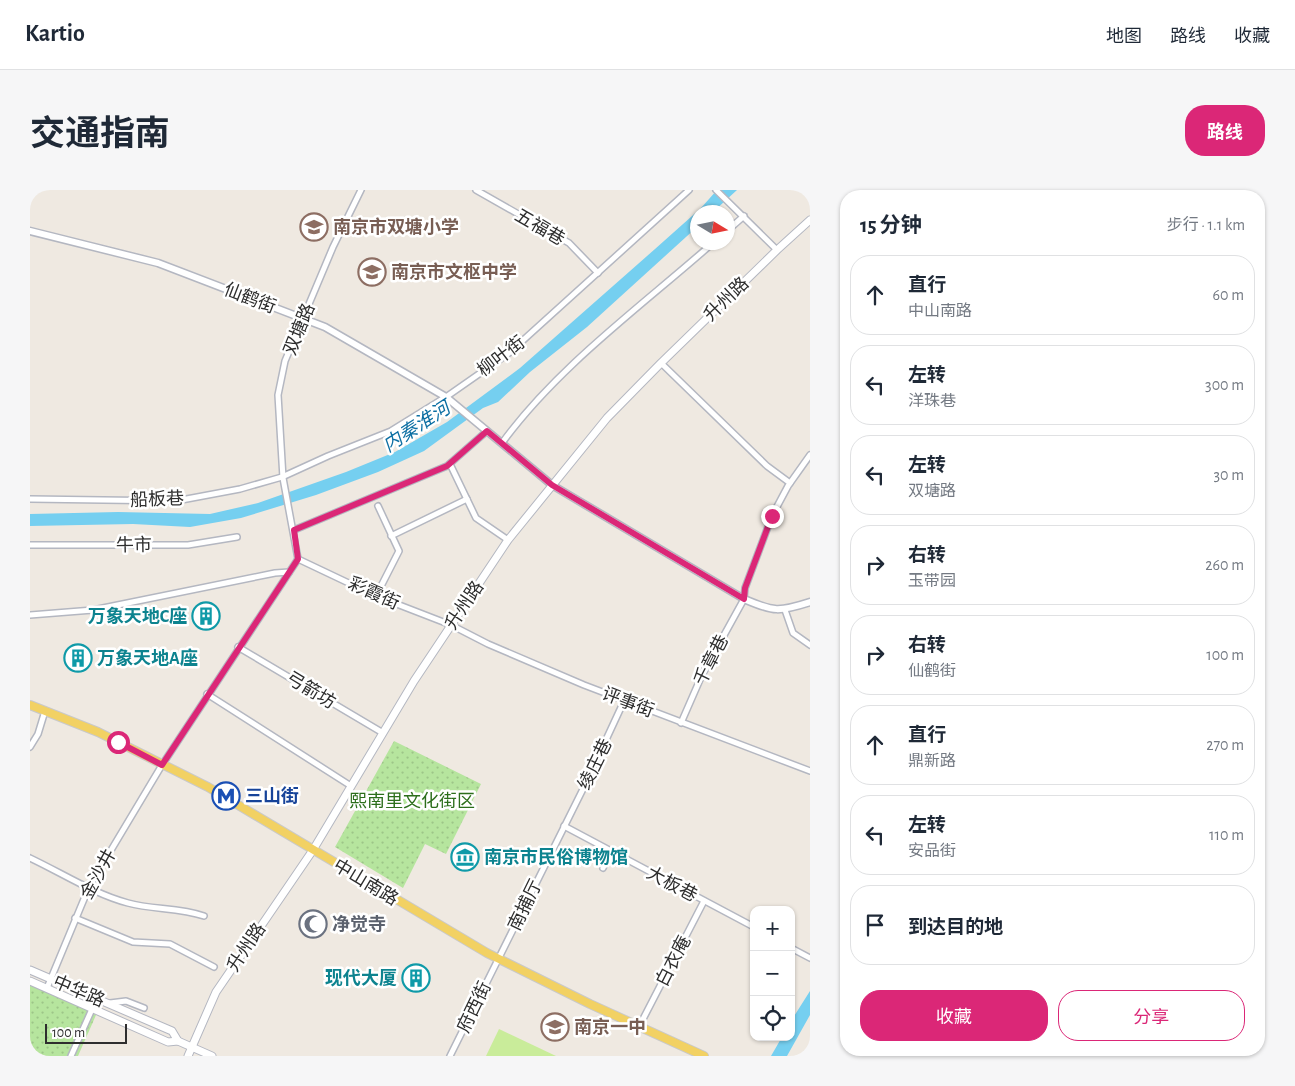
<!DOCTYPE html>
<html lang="zh">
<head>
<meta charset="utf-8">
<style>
	:root { --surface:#fff; --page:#f6f6f7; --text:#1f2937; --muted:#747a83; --line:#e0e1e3; --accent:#db2777 }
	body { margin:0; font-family:"Alegreya Sans","Noto Sans SC",sans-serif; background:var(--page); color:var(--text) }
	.controls { position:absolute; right:15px; bottom:15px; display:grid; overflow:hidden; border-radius:10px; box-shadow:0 1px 4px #0004 }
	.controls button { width:45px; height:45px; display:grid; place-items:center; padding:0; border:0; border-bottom:1px solid var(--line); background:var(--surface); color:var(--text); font:25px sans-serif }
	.compass { position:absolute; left:660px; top:15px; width:45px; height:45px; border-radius:50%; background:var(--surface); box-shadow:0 1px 4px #0004; rotate:100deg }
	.scale { position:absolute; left:15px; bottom:12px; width:82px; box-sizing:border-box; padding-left:5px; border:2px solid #2e2e2e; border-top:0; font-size:14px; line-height:18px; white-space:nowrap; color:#2e2e2e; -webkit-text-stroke:4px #fff; paint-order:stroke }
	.stop { position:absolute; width:15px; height:15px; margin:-11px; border:4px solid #db2777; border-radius:50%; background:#fff }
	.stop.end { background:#db2777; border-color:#fff; box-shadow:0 1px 5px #0008 }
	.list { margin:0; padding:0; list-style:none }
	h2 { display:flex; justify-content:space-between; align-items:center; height:65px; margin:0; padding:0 20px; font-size:21px }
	h2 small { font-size:16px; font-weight:400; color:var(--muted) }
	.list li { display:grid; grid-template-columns:32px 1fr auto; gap:15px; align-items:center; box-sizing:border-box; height:80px; margin:0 10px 10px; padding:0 10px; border:1px solid var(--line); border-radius:20px }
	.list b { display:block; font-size:19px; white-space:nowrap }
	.list p { margin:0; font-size:16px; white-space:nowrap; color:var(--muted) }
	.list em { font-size:16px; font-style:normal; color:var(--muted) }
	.actions { display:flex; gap:10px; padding:15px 20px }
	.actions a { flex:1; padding:11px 0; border:1px solid var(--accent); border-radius:20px; text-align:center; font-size:18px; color:var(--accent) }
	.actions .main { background:var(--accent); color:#fff }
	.icon { flex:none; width:28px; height:28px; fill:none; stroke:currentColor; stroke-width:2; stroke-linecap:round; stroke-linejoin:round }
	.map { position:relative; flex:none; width:780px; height:866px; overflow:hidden; border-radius:20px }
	header { display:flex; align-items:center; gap:30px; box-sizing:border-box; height:70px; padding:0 25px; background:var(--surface); border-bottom:1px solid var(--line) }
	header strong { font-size:24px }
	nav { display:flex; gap:28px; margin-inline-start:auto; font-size:18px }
	.intro { display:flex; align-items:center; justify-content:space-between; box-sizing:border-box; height:120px; padding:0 30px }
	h1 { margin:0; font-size:35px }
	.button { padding:12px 22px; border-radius:20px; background:var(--accent); color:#fff; font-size:18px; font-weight:700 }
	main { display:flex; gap:30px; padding:0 30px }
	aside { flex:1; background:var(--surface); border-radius:20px; box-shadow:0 1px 4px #0004 }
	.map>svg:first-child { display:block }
	.green { fill:url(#green-dots) }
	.pitch { fill:#c9ec9a }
	.water { fill:#75cff0 }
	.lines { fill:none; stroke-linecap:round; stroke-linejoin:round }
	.minor-casing { stroke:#b4b7c1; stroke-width:8 }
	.tertiary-casing { stroke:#b4b7c1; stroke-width:9 }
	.secondary-casing { stroke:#b4b7c1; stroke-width:9 }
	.primary-casing { stroke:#c9c9c9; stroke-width:10 }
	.minor { stroke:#fff; stroke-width:5 }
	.tertiary { stroke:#fff; stroke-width:6 }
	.secondary { stroke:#fff; stroke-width:7 }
	.primary { stroke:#f2d163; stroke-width:8 }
	.route { stroke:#db2777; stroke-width:6 }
	.labels { text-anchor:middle; stroke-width:5; stroke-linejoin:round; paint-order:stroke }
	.education-label { font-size:18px; font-weight:bold; fill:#785e54; stroke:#fff; text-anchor:start }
	.street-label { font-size:18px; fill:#2e2e2e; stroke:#fff }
	.culture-label { font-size:18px; font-weight:bold; fill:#0d838f; stroke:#fff; text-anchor:end }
	.transit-label { font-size:18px; font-weight:bold; fill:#164399; stroke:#fff; text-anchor:start }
	.park-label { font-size:18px; fill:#2c6e1b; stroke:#fff }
	.worship-label { font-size:18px; font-weight:bold; fill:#5b616d; stroke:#fff; text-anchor:start }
	.water-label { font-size:19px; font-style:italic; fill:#0d6fa3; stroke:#fff }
</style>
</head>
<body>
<header>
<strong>Kartio</strong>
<nav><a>地图</a><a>路线</a><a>收藏</a></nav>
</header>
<div class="intro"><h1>交通指南</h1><a class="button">路线</a></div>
<main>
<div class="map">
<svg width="780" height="866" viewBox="0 0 780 866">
	<defs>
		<pattern id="green-dots" width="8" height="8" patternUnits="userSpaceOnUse" patternTransform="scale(1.25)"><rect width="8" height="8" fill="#b6e59e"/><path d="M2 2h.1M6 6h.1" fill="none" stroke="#9dc588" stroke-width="1.8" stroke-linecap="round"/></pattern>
	</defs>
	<rect width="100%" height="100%" fill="#efe9e1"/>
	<!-- green -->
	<g class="green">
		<polygon points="364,551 451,594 416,664 395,654 373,698 305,657"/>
		<polygon points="0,790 66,825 48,866 0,866"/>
	</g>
	<!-- pitch -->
	<polygon class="pitch" points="469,839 526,866 456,866"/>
	<!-- water -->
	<g class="water">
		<polygon points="687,0 707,0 683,22 668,22 667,37 557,137 500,182 468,212 453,218 394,261 348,282 286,305 211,328 160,337 103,334 0,336 0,324 88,322 180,324 228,313 316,282 365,262 417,232 490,178 625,59 671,18"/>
		<polygon points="780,801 780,825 757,866 741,866 752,847 761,847 761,831"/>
	</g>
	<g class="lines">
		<!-- minor casing -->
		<g class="minor-casing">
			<g id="minor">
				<polyline points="446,0 539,53 568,83"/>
				<polyline points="686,0 747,60"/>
				<polyline points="698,40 714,26"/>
				<polyline points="631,173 737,276 760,293"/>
				<path d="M472,253C528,176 613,115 684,52"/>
				<polyline points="420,274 446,328 478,350"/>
				<polyline points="0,309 146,311 210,299 252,287 298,266 361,241 416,207 479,163 659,0"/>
				<polyline points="264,340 417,276 457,241"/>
				<polyline points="361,346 437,309"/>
				<polyline points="0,355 158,355 207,347"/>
				<polyline points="268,369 346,406 421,435 458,454 554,495 780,581"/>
				<polyline points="268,369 253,288 248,205 255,171 303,57 331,0"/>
				<polyline points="346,406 369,361 348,316"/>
				<polyline points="755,420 763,443 780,455"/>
				<polyline points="0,425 63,420 245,383 259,382"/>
				<polyline points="208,457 353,543"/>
				<polyline points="177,504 321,596"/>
				<polyline points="651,533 672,485 714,409 715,398 742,326 758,296 780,265"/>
				<polyline points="0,557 8,544 15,521"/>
				<polyline points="534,636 724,737"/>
				<path d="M0,668C32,683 64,704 98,713C123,720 149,717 174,726"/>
				<polyline points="573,678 581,661"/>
				<polyline points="45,728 103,752 140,754 184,777"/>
				<polyline points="761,758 780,768"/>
				<polyline points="17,798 59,697 132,575 268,369"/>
				<polyline points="80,813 96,811 114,818"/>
				<polyline points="612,831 674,711"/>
				<polyline points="41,866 67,808"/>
				<polyline points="420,866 555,595 594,511"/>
			</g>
		</g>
		<!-- tertiary casing -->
		<g class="tertiary-casing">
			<path id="tertiary" d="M0,41L128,73L295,137L416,207L522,295L714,409C744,422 749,422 780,412"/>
		</g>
		<!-- secondary casing -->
		<g class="secondary-casing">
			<g id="secondary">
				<polyline points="0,780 142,841 148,851 182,866"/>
				<polyline points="0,791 138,852 148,851"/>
				<polyline points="158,866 186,802 283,660 384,491 478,350 577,228 631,173 747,60 780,30"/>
			</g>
		</g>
		<!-- primary casing -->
		<g class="primary-casing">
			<polyline id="primary" points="0,515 68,542 178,597 457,763 560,814 674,866"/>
		</g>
		<!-- minor -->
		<use href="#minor" class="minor"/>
		<!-- tertiary -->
		<use href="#tertiary" class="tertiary"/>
		<!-- secondary -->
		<use href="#secondary" class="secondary"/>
		<!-- primary -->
		<use href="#primary" class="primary"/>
	</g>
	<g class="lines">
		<!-- route -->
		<polyline class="route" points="88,552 132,575 268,369 264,340 417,276 457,241 522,295 714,409 715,398 742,326"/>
	</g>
	<!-- icons -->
	<defs>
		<g id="school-ring" transform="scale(1.4375)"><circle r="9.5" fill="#fff" stroke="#8d6e63" stroke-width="1.5"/><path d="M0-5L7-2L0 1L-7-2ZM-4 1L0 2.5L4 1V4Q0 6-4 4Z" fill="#8d6e63"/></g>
		<g id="building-ring" transform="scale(1.4375)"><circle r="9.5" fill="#fff" stroke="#0f9aa8" stroke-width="1.5"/><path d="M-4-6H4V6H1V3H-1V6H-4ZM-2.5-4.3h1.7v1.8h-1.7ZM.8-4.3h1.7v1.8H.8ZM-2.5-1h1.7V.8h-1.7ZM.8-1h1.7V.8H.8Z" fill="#0f9aa8"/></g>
		<g id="metro-ring" transform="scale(1.4375)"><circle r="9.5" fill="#fff" stroke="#1a4fb4" stroke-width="1.5"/><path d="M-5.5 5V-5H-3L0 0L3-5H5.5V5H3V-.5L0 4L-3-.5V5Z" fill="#1a4fb4"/></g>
		<g id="museum-ring" transform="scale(1.4375)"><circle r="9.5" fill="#fff" stroke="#0f9aa8" stroke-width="1.5"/><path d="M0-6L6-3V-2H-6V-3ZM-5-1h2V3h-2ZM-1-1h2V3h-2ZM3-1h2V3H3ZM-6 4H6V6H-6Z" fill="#0f9aa8"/></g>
		<g id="mosque-ring" transform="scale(1.4375)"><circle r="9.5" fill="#fff" stroke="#6b7280" stroke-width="1.5"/><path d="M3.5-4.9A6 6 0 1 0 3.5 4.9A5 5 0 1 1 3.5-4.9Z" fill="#6b7280"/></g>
	</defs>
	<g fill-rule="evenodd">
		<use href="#school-ring" x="284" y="37"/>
		<use href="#school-ring" x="342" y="82"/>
		<use href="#building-ring" x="176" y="426"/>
		<use href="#building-ring" x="48" y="468"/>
		<use href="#metro-ring" x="196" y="606"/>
		<use href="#museum-ring" x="435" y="667"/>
		<use href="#mosque-ring" x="283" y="734"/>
		<use href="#building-ring" x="386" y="788"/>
		<use href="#school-ring" x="525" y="837"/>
	</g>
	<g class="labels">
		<!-- education labels -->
		<g class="education-label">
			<text x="303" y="43">南京市双塘小学</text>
			<text x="361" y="88">南京市文枢中学</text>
			<text x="544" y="843">南京一中</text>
		</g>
		<!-- street labels -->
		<g class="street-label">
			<text transform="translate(510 37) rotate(30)" y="6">五福巷</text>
			<text transform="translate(220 108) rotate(21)" y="6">仙鹤街</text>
			<text transform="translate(696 109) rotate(-44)" y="6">升州路</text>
			<text transform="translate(269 139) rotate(-68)" y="6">双塘路</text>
			<text transform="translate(471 166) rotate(-37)" y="6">柳叶街</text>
			<text transform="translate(127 309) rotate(-2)" y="6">船板巷</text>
			<text transform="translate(104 355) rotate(-1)" y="6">牛市</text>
			<text transform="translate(344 403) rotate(24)" y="6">彩霞街</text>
			<text transform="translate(434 415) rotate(-56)" y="6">升州路</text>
			<text transform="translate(681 470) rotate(-63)" y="6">千章巷</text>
			<text transform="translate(281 500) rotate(31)" y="6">弓箭坊</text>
			<text transform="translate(598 512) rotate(21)" y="6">评事街</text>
			<text transform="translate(565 574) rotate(-64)" y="6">绫庄巷</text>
			<text transform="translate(68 684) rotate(-61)" y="6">金沙井</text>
			<text transform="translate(336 692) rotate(31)" y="6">中山南路</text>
			<text transform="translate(642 694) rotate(28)" y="6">大板巷</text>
			<text transform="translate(495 715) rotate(-64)" y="6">南捕厅</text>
			<text transform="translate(216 757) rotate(-56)" y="6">升州路</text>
			<text transform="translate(643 771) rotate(-63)" y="6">白衣庵</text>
			<text transform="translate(49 801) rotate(23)" y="6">中华路</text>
			<text transform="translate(444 817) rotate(-64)" y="6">府西街</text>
		</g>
		<!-- culture labels -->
		<g class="culture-label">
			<text x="157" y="432">万象天地C座</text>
			<text x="67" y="474" text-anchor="start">万象天地A座</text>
			<text x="454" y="673" text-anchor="start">南京市民俗博物馆</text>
			<text x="367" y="794">现代大厦</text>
		</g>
		<!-- transit labels -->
		<g class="transit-label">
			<text x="215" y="612">三山街</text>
		</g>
		<!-- park labels -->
		<g class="park-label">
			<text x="382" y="617">熙南里文化街区</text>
		</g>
		<!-- worship labels -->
		<g class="worship-label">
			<text x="302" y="740">净觉寺</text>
		</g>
		<!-- water labels -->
		<g class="water-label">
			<text transform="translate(386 236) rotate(-33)" y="7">内秦淮河</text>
		</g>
	</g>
</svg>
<div class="controls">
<button>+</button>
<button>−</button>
<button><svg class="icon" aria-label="locate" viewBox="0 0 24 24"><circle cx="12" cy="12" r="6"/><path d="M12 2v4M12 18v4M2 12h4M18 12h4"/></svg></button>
</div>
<svg class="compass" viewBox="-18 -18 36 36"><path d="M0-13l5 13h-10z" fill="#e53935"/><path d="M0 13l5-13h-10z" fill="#747a83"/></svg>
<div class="scale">100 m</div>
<div class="stop" style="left:88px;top:552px"></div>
<div class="stop end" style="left:742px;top:326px"></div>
</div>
<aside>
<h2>15 分钟<small>步行 · 1.1 km</small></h2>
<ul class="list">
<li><svg class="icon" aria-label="ahead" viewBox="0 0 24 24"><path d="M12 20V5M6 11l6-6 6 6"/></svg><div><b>直行</b><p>中山南路</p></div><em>60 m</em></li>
<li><svg class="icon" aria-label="left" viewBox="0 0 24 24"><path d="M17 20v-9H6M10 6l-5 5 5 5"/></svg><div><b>左转</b><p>洋珠巷</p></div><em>300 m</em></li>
<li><svg class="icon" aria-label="left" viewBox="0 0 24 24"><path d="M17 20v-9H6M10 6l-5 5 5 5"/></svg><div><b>左转</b><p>双塘路</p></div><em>30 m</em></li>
<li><svg class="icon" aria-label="right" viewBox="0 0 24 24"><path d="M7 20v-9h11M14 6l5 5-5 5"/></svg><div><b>右转</b><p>玉带园</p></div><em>260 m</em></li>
<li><svg class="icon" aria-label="right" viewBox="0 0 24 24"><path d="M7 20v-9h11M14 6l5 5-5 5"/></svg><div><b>右转</b><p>仙鹤街</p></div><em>100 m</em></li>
<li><svg class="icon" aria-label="ahead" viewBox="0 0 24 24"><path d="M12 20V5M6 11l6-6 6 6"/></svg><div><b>直行</b><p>鼎新路</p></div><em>270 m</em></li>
<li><svg class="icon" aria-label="left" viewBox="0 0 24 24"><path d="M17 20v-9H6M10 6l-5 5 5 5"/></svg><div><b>左转</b><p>安品街</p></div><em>110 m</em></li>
<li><svg class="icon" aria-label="arrive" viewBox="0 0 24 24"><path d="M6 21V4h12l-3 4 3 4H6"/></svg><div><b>到达目的地</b></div></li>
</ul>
<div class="actions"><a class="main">收藏</a><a>分享</a></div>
</aside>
</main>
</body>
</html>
